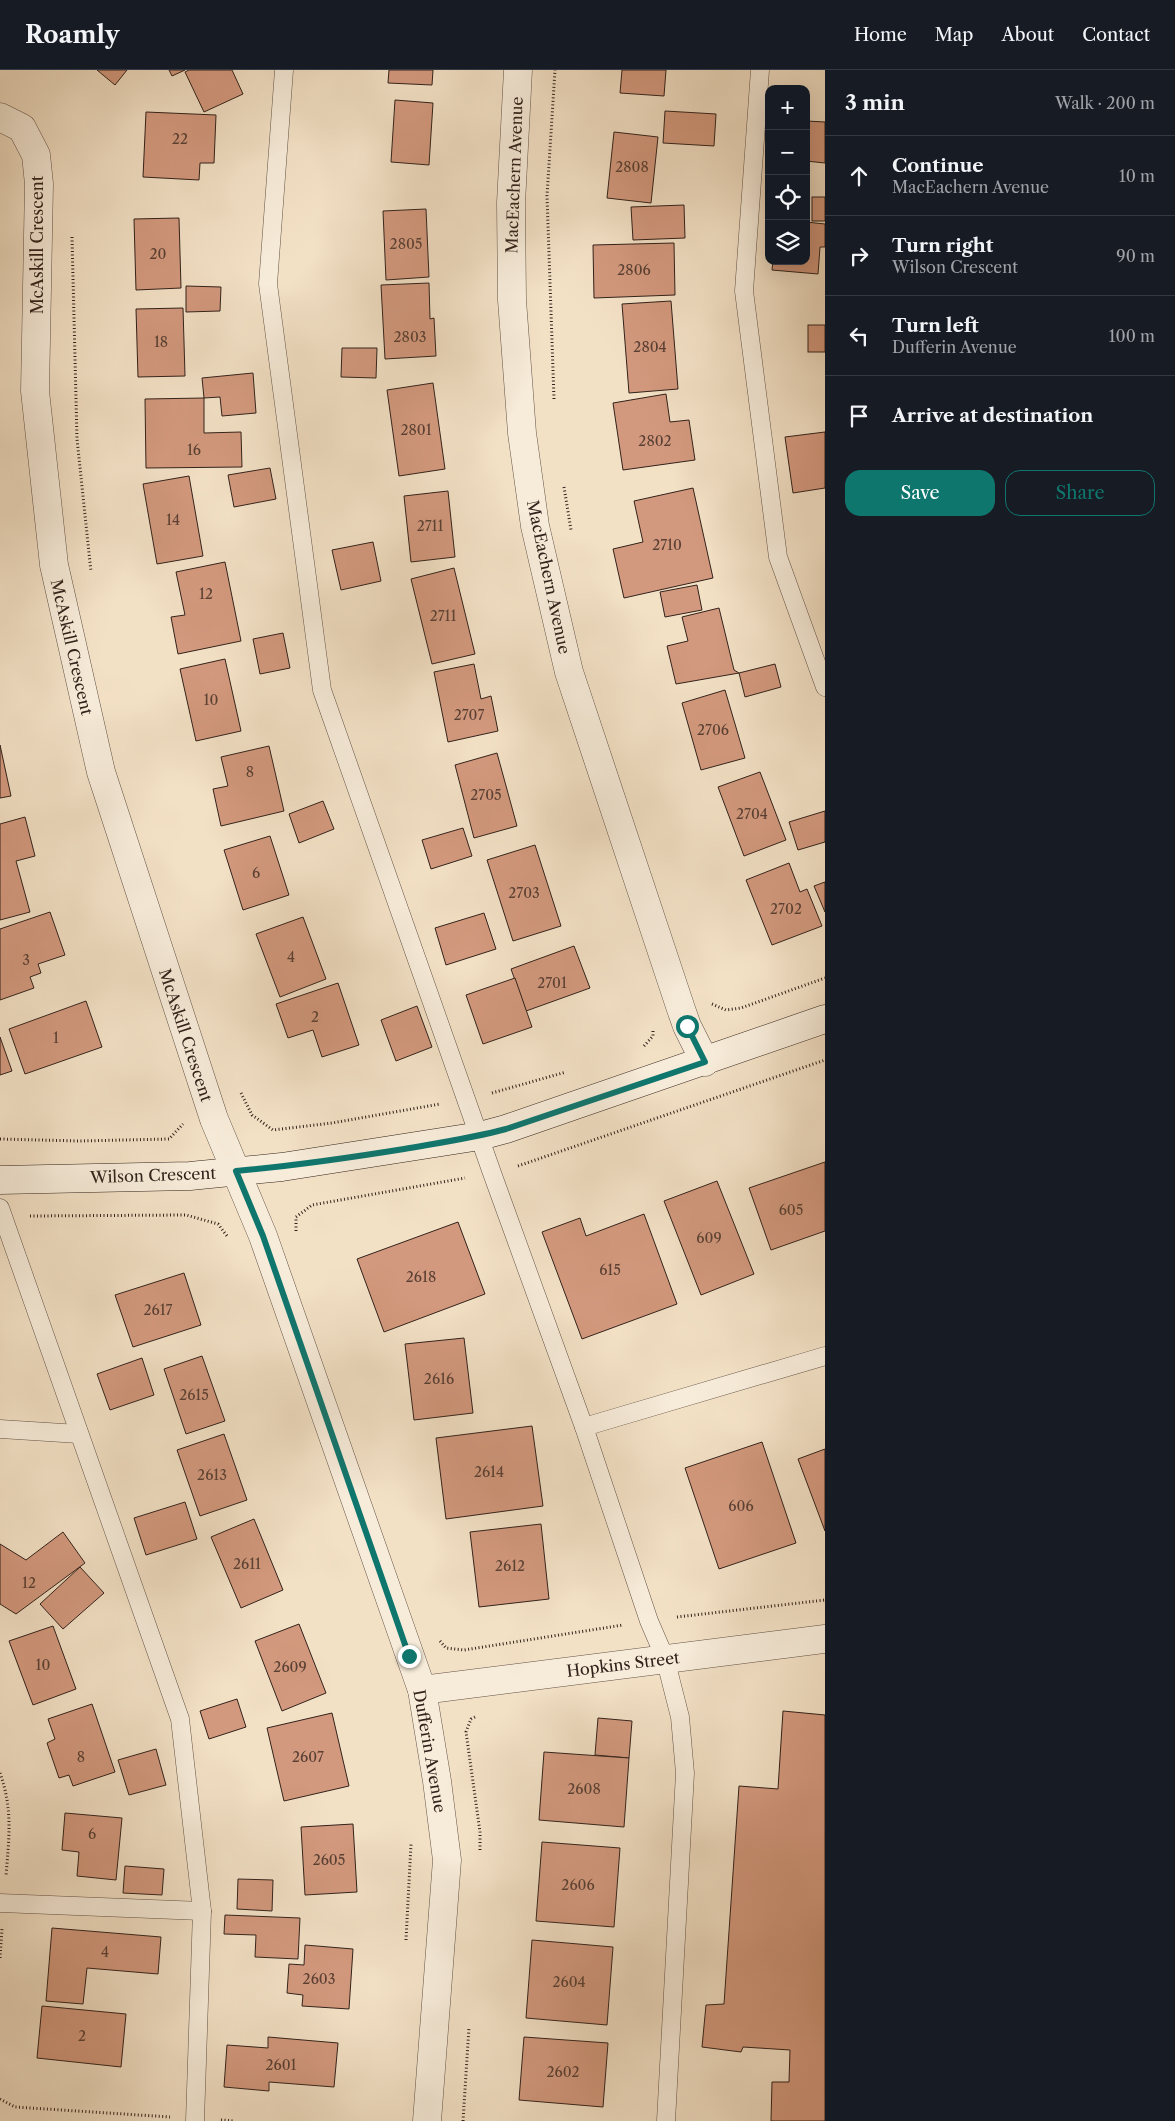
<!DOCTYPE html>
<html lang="en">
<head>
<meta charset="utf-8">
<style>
	:root { --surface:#171b24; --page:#242831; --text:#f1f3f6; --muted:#9ea1a6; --line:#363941; --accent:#0f766e }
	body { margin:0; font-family:"Libre Caslon Text",serif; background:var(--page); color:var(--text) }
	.controls { position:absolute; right:15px; top:15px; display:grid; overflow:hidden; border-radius:10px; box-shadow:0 5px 20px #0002 }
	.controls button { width:45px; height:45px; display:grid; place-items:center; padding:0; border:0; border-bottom:1px solid var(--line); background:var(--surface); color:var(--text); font:25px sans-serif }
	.stop { position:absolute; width:15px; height:15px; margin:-11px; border:4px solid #0f766e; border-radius:50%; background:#fff }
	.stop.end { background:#0f766e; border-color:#fff; box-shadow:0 1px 5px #0008 }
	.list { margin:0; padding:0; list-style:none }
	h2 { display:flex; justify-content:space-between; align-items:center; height:65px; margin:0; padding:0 20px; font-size:21px }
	h2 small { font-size:16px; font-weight:400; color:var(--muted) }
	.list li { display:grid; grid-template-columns:32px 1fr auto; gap:15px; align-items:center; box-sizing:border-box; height:80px; padding:0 20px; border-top:1px solid var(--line) }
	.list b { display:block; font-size:19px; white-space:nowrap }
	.list p { margin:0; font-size:16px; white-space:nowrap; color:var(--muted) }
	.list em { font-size:16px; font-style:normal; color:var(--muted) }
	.actions { display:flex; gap:10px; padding:15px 20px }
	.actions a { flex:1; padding:11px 0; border:1px solid var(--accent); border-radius:15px; text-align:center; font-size:18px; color:var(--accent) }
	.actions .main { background:var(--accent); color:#fff }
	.icon { flex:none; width:28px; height:28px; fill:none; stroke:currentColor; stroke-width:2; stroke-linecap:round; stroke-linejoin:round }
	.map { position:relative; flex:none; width:825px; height:2051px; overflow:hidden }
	header { display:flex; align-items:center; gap:30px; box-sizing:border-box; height:70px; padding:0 25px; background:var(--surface); border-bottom:1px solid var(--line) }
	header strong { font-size:24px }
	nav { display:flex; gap:28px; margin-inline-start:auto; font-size:18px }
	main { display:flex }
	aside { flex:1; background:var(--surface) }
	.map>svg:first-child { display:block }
	.building { fill:#d3997e; stroke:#32221b }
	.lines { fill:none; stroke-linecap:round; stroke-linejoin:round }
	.lane-casing { stroke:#625246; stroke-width:19 }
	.street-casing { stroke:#625246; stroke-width:29 }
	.secondary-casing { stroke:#32221b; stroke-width:29 }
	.path { stroke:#32221b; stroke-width:3; stroke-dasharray:1 2.5; stroke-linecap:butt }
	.lane { stroke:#f7ecda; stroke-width:18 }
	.street { stroke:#f7ecda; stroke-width:28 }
	.secondary { stroke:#f7ecda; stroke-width:28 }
	.route { stroke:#0f766e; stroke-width:6 }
	.labels { text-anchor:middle; stroke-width:4; stroke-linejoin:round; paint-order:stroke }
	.number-label { font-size:14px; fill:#5a4034 }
	.street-label { font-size:16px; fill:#32221b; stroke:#f7ecda }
</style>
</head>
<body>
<header>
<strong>Roamly</strong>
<nav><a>Home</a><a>Map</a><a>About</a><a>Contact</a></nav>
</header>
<main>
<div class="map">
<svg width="825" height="2051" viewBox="0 0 825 2051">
	<rect width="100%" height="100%" fill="#f3e1c6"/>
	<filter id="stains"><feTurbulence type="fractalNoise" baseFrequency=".004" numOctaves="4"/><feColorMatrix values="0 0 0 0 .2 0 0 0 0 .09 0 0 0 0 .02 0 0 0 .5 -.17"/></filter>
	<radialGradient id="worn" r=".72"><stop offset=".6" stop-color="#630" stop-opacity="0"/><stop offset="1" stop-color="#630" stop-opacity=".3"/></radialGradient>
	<!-- building -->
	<g class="building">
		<polygon points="97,0 127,0 115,15"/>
		<polygon points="169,0 185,0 172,6"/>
		<polygon points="189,0 232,0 243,24 204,42 185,2"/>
		<polygon points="389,0 433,0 432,15 388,13"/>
		<polygon points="622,0 666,0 664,26 620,23"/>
		<polygon points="395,30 433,33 429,95 391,92"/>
		<polygon points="665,41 716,44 714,76 663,73"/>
		<polygon points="146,42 216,45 214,93 200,93 199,110 143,107"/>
		<polygon points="806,51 825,52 825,93 806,91"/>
		<polygon points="614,62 658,67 651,133 607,128"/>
		<rect x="812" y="127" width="13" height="24"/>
		<polygon points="684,135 685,168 633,170 631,137"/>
		<polygon points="426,139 429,207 386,210 383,141"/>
		<polygon points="179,148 181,218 136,220 134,149"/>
		<polygon points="806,152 825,154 825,177 820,177 818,204 772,200 773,191 806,191"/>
		<polygon points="674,173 675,225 594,228 593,175"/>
		<polygon points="429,213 430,249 434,248 436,286 385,289 381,215"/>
		<polygon points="186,216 221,217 220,241 186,242"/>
		<polygon points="671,231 678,319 629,323 622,234"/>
		<polygon points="183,238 185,306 138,307 136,239"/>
		<rect x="808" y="255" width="17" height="27"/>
		<polygon points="342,278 377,278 376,308 341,307"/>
		<polygon points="253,303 256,343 222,346 220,327 204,328 202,308"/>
		<polygon points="433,313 445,399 399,406 387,320"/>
		<polygon points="666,324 670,352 689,350 695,390 623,400 613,333"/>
		<polygon points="204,328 204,363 241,362 242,397 146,398 145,329"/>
		<polygon points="825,362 825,418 793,423 785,367"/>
		<polygon points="270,398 276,429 234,437 228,405"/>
		<polygon points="189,406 203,486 157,494 143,414"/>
		<polygon points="693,418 713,508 624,528 613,479 643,472 634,431"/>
		<polygon points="448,421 455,487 411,492 404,426"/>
		<polygon points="373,472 381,511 341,520 332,480"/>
		<polygon points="225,492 241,571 178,584 171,547 185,545 176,502"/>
		<polygon points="454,498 475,584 432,594 411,509"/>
		<polygon points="697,515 702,540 665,547 660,522"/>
		<polygon points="719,538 734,600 739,603 676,614 667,576 688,571 682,547"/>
		<polygon points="283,563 290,598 260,604 253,569"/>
		<polygon points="225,589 241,661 196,671 180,599"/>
		<polygon points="474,594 481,629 491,626 498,661 448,672 434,602"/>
		<polygon points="775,594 781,617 745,627 739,603"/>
		<polygon points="725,620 745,688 701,700 682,633"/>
		<polygon points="0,675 11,726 0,728"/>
		<polygon points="269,676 284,741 221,756 213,719 228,716 221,687"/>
		<polygon points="497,683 517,756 474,768 455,695"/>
		<polygon points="760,702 786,770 744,786 718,717"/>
		<polygon points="323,731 334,759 299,773 289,744"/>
		<polygon points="825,741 825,772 798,780 789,752"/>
		<polygon points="25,747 35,786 16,791 30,842 0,850 0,754"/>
		<polygon points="463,758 472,786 431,799 422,770"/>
		<polygon points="270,766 289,825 243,840 224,780"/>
		<polygon points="535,775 561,856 513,871 487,790"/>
		<polygon points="789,793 800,822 807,819 822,856 772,875 746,810"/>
		<polygon points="825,812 825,842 814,816"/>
		<polygon points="50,842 65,885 38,894 41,903 30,907 34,918 0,930 0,859"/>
		<polygon points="484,843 496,879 446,895 435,858"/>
		<polygon points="303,847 326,909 280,927 256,864"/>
		<polygon points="574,876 590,918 526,941 511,899"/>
		<polygon points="515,908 532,957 483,974 466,925"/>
		<polygon points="338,913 359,975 322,987 313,960 288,968 276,934"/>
		<polygon points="86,931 102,977 25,1004 9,959"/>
		<polygon points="417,936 432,977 396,991 381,950"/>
		<polygon points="0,967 12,1001 0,1005"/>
		<polygon points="825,1092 825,1161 771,1180 749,1118"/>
		<polygon points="717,1111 754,1204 701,1225 664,1131"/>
		<polygon points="644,1144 677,1234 582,1269 542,1162 580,1148 586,1166"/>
		<polygon points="458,1152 485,1224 384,1262 357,1189"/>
		<polygon points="184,1203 201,1255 133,1277 115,1225"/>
		<polygon points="464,1268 473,1343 414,1350 405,1274"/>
		<polygon points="202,1286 225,1351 186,1364 164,1299"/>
		<polygon points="142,1288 154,1325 110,1340 97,1304"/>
		<polygon points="532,1356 543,1436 446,1449 436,1368"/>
		<polygon points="224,1364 247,1430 200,1446 177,1380"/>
		<polygon points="762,1372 796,1473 719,1499 685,1398"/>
		<polygon points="825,1379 825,1461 798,1389"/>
		<polygon points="185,1432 197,1469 146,1485 134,1448"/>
		<polygon points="254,1449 283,1520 241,1538 211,1467"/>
		<polygon points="541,1454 549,1529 479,1537 470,1462"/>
		<polygon points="63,1462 85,1493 16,1544 0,1534 0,1474 26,1490"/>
		<polygon points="80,1497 104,1523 63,1559 40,1534"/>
		<polygon points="299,1554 326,1623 282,1641 255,1571"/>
		<polygon points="53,1556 76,1619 33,1635 9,1571"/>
		<polygon points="237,1629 246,1657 209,1669 200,1641"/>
		<polygon points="92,1634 115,1702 73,1716 69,1705 59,1708 47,1673 55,1669 48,1649"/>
		<polygon points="783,1641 825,1645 825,2051 771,2051 772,2012 789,2012 790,1980 743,1977 741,1982 702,1977 706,1935 724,1934 739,1716 778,1719"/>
		<polygon points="332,1643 349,1716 284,1731 267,1658"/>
		<polygon points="598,1648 632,1651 629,1688 595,1685"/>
		<polygon points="156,1679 166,1715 129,1725 118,1690"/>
		<polygon points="544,1682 629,1688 624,1757 539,1750"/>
		<polygon points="65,1743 122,1748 116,1810 77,1806 79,1782 62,1780"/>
		<polygon points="353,1754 357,1822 305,1825 301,1757"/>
		<polygon points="542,1772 620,1778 614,1857 536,1851"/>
		<polygon points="125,1796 164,1799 162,1825 123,1823"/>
		<polygon points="238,1809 273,1810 272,1841 237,1839"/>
		<polygon points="225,1845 300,1848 298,1889 255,1887 256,1865 224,1864"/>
		<polygon points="52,1858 161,1867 158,1904 87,1898 83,1934 46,1931"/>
		<polygon points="532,1870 613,1877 607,1955 526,1948"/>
		<polygon points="305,1875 353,1879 349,1939 302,1936 303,1925 287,1923 289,1894 304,1895"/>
		<polygon points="42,1936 126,1944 121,1997 37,1988"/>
		<polygon points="268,1967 338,1973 334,2017 269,2012 269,2021 224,2017 227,1975 268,1978"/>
		<polygon points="524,1967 608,1973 603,2037 519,2030"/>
	</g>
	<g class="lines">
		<!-- lane casing -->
		<g class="lane-casing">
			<g id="lane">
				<polyline points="284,0 268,214 322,620 492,1103 584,1357 649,1551 665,1588 680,1647 685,1703 666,2051"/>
				<polyline points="760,0 744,221 778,487 825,617"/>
				<polyline points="0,1138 180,1649 202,1841 195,2051"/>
				<polyline points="584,1357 825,1286"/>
				<polyline points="0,1359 79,1364"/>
				<polyline points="0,1833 202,1841"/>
			</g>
		</g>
		<!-- street casing -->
		<g class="street-casing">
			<g id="street">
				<polyline points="518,0 511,133 512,230 522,363 535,456 569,602 681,939 687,956 705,992"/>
				<polyline points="0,47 22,58 36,85 39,114 35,321 54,495 101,702 214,1049 263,1166 422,1620 437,1711 447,1790 427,2051"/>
				<polyline points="422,1620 825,1569"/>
			</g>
		</g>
		<!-- secondary casing -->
		<g class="secondary-casing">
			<polyline id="secondary" points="0,1110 190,1106 282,1097 480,1066 506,1059 825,949"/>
		</g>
		<!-- path -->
		<g class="path">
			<polyline points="72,167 77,369 91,502"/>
			<polyline points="554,329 547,126 555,0"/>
			<polyline points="564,417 571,460"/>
			<polyline points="712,934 726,940 741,938 825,908"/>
			<polyline points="644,976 653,966 653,961"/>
			<polyline points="241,1023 252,1045 273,1060 332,1053 440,1034"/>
			<polyline points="492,1023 566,1002"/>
			<polyline points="0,1069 79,1071 169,1069 183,1054"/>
			<polyline points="518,1096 825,990"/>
			<polyline points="30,1146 186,1145 218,1154 227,1166"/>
			<polyline points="296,1161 296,1147 312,1135 465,1108"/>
			<polyline points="677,1547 825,1530"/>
			<polyline points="440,1571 446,1578 464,1580 623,1555"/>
			<polyline points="475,1647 471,1649 466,1662 480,1762 480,1781"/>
			<path d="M0,1703C13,1739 9,1768 6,1806"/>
			<polyline points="406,1870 411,1774"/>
			<polyline points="0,1888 2,1859"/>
			<polyline points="0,2029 15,2037 170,2047"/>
			<polyline points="221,2050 234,2051"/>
			<polyline points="463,2051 469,1957"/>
		</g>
		<!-- lane -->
		<use href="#lane" class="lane"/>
		<!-- street -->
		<use href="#street" class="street"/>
		<!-- secondary -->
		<use href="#secondary" class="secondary"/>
	</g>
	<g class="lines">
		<!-- route -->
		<path class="route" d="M409,1586L263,1166L236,1101C292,1096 348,1088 404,1079C438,1073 473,1068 506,1059L705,992L687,956"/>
	</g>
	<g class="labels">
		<!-- number labels -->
		<g class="number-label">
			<text x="180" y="74">22</text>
			<text x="632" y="102">2808</text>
			<text x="406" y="179">2805</text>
			<text x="158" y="189">20</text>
			<text x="634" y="205">2806</text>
			<text x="410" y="272">2803</text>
			<text x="161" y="277">18</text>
			<text x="650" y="282">2804</text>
			<text x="416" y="365">2801</text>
			<text x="655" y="376">2802</text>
			<text x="194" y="385">16</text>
			<text x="173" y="455">14</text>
			<text x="430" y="461">2711</text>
			<text x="667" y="480">2710</text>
			<text x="206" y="529">12</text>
			<text x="443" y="551">2711</text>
			<text x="211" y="635">10</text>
			<text x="469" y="650">2707</text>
			<text x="713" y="665">2706</text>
			<text x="250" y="707">8</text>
			<text x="486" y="730">2705</text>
			<text x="752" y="749">2704</text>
			<text x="256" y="808">6</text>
			<text x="524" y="828">2703</text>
			<text x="786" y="844">2702</text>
			<text x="291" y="892">4</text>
			<text x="26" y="895">3</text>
			<text x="552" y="918">2701</text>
			<text x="315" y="952">2</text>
			<text x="56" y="973">1</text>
			<text x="791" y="1145">605</text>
			<text x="709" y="1173">609</text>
			<text x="610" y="1205">615</text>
			<text x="421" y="1212">2618</text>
			<text x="158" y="1245">2617</text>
			<text x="439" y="1314">2616</text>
			<text x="194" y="1330">2615</text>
			<text x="489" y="1407">2614</text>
			<text x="212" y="1410">2613</text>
			<text x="741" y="1441">606</text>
			<text x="247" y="1499">2611</text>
			<text x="510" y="1501">2612</text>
			<text x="29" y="1518">12</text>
			<text x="43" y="1600">10</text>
			<text x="290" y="1602">2609</text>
			<text x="81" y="1692">8</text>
			<text x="308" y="1692">2607</text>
			<text x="584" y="1724">2608</text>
			<text x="92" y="1769">6</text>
			<text x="329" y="1795">2605</text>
			<text x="578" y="1820">2606</text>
			<text x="105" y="1887">4</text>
			<text x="319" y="1914">2603</text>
			<text x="569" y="1917">2604</text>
			<text x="82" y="1971">2</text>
			<text x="281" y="2000">2601</text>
			<text x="563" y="2007">2602</text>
		</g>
		<!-- street labels -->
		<g class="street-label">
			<text transform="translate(514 105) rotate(-88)" y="6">MacEachern Avenue</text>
			<text transform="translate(37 175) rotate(-90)" y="6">McAskill Crescent</text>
			<text transform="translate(549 507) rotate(78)" y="6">MacEachern Avenue</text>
			<text transform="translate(72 577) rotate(77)" y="6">McAskill Crescent</text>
			<text transform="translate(186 965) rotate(72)" y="6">McAskill Crescent</text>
			<text transform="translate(153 1105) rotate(-2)" y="6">Wilson Crescent</text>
			<text transform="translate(623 1594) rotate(-7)" y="6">Hopkins Street</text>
			<text transform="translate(430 1681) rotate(80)" y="6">Dufferin Avenue</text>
		</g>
	</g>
	<rect width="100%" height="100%" filter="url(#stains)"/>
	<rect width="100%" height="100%" fill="url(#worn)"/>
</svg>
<div class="controls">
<button>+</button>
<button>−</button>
<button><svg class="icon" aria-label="locate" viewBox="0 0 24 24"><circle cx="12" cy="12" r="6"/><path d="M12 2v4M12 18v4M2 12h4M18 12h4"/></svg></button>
<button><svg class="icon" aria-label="layers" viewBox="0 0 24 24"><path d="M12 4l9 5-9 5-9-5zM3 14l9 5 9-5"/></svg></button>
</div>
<div class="stop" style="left:687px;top:956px"></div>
<div class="stop end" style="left:409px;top:1586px"></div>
</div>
<aside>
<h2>3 min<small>Walk · 200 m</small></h2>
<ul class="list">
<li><svg class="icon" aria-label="ahead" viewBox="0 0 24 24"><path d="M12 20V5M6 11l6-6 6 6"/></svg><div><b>Continue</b><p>MacEachern Avenue</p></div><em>10 m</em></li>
<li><svg class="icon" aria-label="right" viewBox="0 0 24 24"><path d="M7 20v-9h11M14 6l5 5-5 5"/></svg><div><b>Turn right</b><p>Wilson Crescent</p></div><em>90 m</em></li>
<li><svg class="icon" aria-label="left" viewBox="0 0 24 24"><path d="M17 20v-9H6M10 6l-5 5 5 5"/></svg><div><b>Turn left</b><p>Dufferin Avenue</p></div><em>100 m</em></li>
<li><svg class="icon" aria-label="arrive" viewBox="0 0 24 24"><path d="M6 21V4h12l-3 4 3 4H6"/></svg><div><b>Arrive at destination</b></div></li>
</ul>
<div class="actions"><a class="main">Save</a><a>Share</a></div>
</aside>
</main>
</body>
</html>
